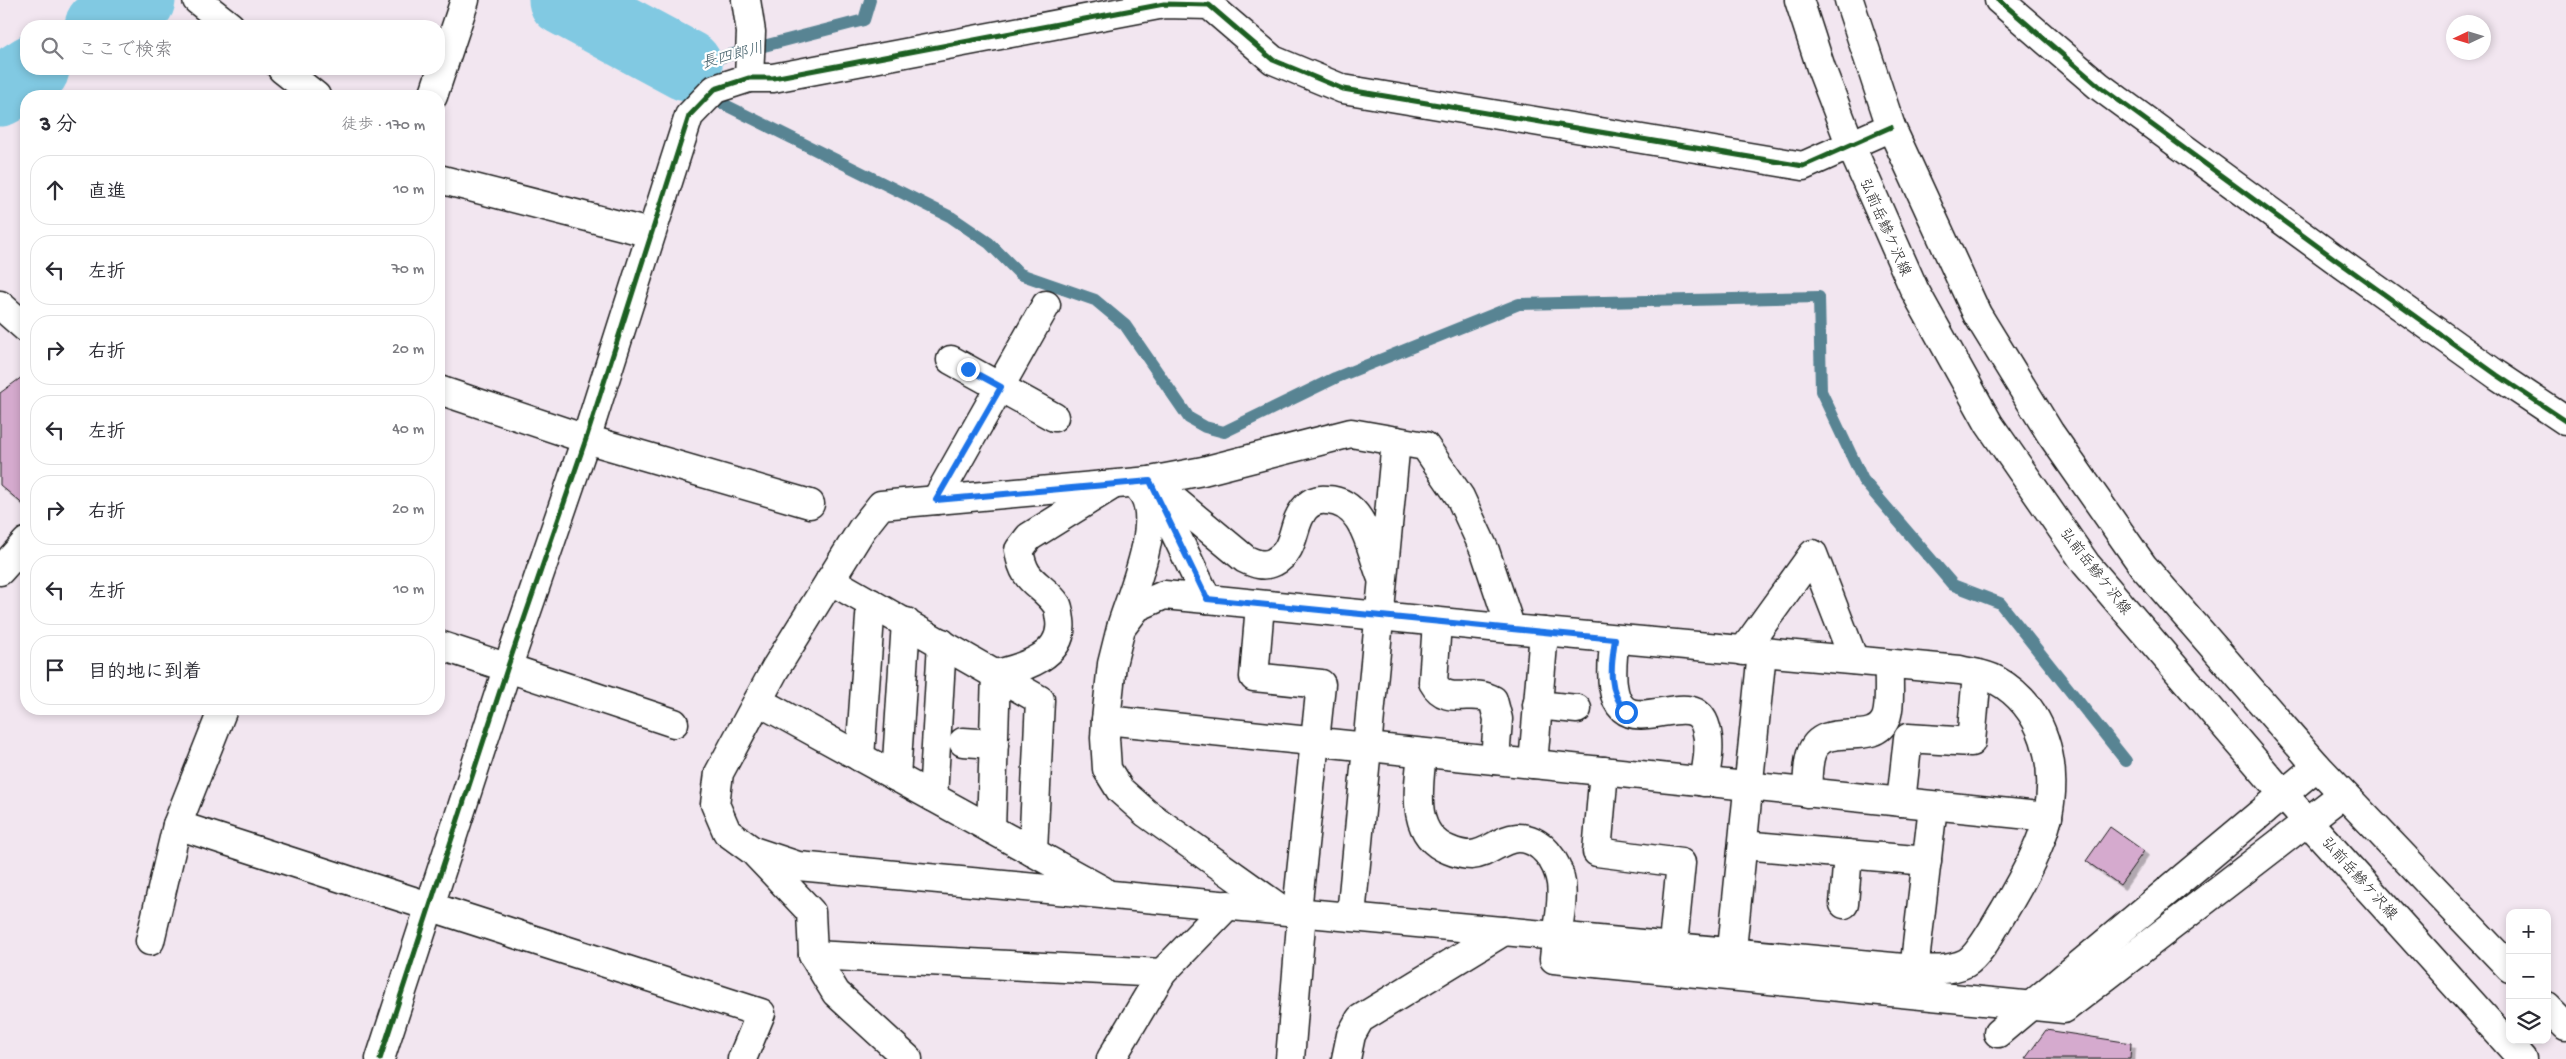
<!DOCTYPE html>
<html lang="ja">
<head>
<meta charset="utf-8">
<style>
	:root { --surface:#fff; --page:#f2f2f3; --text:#2b2b33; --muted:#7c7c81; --line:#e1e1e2 }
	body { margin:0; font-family:"Gochi Hand","Klee One",sans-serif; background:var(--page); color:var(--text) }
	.controls { position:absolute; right:15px; bottom:15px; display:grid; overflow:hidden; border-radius:10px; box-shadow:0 2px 8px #0003 }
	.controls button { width:45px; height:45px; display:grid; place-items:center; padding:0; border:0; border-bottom:1px solid var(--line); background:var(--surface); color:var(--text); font:25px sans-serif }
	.compass { position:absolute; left:2446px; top:15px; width:45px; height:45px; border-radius:50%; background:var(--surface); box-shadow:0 2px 8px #0003; rotate:266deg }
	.stop { position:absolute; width:15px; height:15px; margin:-11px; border:4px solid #1a73e8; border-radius:50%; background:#fff }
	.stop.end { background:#1a73e8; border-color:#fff; box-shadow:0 1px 5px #0008 }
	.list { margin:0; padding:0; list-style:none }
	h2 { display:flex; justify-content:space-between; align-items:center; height:65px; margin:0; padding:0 20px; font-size:21px }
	h2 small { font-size:16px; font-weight:400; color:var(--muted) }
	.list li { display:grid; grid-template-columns:32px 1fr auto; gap:15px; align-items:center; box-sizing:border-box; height:70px; margin:0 10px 10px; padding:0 10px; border:1px solid var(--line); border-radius:20px }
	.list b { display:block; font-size:19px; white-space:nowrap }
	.list em { font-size:16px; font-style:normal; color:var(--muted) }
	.icon { flex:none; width:28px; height:28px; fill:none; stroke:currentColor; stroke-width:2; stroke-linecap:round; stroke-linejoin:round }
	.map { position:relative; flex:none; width:2566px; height:1059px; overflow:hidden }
	.search { position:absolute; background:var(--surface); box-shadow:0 2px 8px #0003; left:20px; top:20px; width:425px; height:55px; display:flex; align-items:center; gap:12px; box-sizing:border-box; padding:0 18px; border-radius:20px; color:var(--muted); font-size:19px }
	.panel { position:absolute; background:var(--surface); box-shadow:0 2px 8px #0003; left:20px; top:90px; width:425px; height:625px; border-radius:20px }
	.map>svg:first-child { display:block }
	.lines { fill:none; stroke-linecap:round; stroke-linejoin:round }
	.stream { stroke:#598493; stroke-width:12 }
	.river { stroke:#81c9e2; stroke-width:71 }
	.building { fill:#d5aace; stroke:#1c1c1c; filter:url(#shadow) }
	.minor-casing { stroke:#1c1c1c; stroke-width:31 }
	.major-casing { stroke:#1c1c1c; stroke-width:31 }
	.minor { stroke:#fff; stroke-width:28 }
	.major { stroke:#fff; stroke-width:28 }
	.cycleway-casing { stroke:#fff; stroke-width:8 }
	.cycleway { stroke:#1b5e20; stroke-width:5 }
	.route { stroke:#1a73e8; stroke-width:6 }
	.labels { text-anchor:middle; stroke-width:4.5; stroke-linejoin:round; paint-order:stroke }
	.street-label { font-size:15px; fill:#1c1c1c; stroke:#fff }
	.water-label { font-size:16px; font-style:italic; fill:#44616b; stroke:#fff }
</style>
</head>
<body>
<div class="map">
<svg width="2566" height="1059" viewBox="0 0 2566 1059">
	<defs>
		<filter id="shadow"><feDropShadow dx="4.5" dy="4.5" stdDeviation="0" flood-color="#0004"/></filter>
	</defs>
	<rect width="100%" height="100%" fill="#f2e6f0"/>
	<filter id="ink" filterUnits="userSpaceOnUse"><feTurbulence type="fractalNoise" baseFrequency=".02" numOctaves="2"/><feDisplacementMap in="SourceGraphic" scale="10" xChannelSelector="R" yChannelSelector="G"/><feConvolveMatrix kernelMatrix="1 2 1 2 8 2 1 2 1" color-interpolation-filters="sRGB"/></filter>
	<g filter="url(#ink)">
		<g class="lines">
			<!-- stream -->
			<polyline class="stream" points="870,0 864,20 687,66 681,83 951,217 989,243 1020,274 1095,300 1125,325 1189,418 1205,427 1224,432 1335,378 1519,304 1819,297 1821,391 1863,480 1953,585 2000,603 2126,761"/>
			<!-- river -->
			<g class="river">
				<polyline points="564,0 687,66"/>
				<polyline points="100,26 140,0"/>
				<polyline points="0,91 34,69"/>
			</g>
		</g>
		<!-- building -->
		<g class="building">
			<polygon points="26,374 26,507 0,485 0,393"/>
			<polygon points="2110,827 2144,851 2120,885 2086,861"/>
			<polygon points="2046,1030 2131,1043 2130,1059 2025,1059"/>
		</g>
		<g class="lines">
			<!-- minor casing -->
			<g class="minor-casing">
				<g id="minor">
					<polyline points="197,0 230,26"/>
					<polyline points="746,0 751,32 749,78"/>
					<polyline points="1999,0 2099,86 2335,259 2497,375 2566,421"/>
					<polyline points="282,69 316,96"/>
					<polyline points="433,96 465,0"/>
					<polyline points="439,179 650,233"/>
					<polyline points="0,305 26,328"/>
					<polyline points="951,360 1054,417"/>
					<polyline points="439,390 586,439 810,504"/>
					<path d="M1351,433L1425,446L1460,497L1485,551L1511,629L1960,670C1972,673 1985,674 1996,680C2045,707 2058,765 2048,815C2043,844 2019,886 2004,911C1995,925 1980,955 1966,963C1949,971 1932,970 1914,969L798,866L753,851L727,832L715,804L719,773L775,669L862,529L881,505L1150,481L1203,471Z"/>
					<polyline points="1150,481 1207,599 1164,595 1137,607 1121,628 1112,664 1106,720 1105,738 1107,769 1120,790 1146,813 1282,910"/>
					<path d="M1156,485L1245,559C1255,564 1264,567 1274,562C1298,549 1290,524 1306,507C1312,501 1319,499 1327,500C1364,501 1370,548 1381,576"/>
					<polyline points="936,500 1046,305"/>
					<polyline points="0,571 26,542"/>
					<polyline points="830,580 1040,700 1033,852"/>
					<polyline points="1207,599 1511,629"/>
					<polyline points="1260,605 1254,677 1321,684 1297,911"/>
					<path d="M1437,622L1433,682C1447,708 1472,687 1493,700L1498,719L1495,760"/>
					<path d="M1122,624C1132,592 1166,515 1139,488"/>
					<path d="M1615,639C1595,778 1691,671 1706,728C1711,746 1707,765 1704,782"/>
					<polyline points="439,645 674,723"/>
					<polyline points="1743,651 1813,554 1854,660"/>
					<polyline points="758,701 1102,890"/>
					<polyline points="1537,705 1577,709"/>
					<polyline points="1106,720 2048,817"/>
					<polyline points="963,742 994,744"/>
					<path d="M1422,753C1419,786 1409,835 1449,850C1456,853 1463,855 1471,855C1488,854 1500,839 1517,838C1541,837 1558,862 1561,883C1564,905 1556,936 1554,959L2064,1009L2343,794"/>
					<polyline points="860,757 871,603"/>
					<polyline points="1533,764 1544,632"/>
					<polyline points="1604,771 1597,852 1681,863 1671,964"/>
					<polyline points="896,777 906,622"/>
					<path d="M1807,793C1808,780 1807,766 1811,754C1823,718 1873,750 1886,718C1891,705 1888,678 1889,664"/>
					<polyline points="933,797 942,643"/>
					<polyline points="1901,802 1908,738 1971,742 1977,674"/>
					<polyline points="177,825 761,1013 742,1059"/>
					<path d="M991,829L996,674C1022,668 1065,656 1060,620C1059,615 1059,609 1057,605C1040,581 1024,585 1019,550L1029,537L1111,486"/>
					<polyline points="1743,845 1927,861"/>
					<polyline points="756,854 811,912 813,955 836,993 908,1059"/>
					<polyline points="1844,904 1848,854"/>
					<polyline points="1351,916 1396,441"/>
					<polyline points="150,941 177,825 223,709"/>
					<polyline points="813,955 1162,973"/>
					<polyline points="1730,969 1762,652"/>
					<polyline points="1912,988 1933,806"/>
					<polyline points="1998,1033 2317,766"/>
					<polyline points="380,1059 508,666 586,439 689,116 715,89 749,78 773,78 1164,4 1209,5 1273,60 1343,89 1803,166 1891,127"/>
					<polyline points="1111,1059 1162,973 1228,905"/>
					<polyline points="1290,1059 1302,912"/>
					<polyline points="1346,1059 1351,1035 1360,1019 1504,931"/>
				</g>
			</g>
			<!-- major casing -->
			<g class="major-casing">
				<g id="major">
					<polyline points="1799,0 1821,68 1851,146 1914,289 1989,424 2086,564 2284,795 2522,1059"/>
					<polyline points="1849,0 1891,127 1977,314 2050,433 2143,566 2317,766 2510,968"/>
					<polyline points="2547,1007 2566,1026"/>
				</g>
			</g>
			<!-- minor -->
			<use href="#minor" class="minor"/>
			<!-- major -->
			<use href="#major" class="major"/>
			<!-- cycleway casing -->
			<g class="cycleway-casing">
				<g id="cycleway">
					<polyline points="1999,0 2099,86 2335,259 2497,375 2566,421"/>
					<polyline points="380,1059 508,666 586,439 689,116 715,89 749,78 773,78 1164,4 1209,5 1273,60 1343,89 1803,166 1891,127"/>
				</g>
			</g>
			<!-- cycleway -->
			<use href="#cycleway" class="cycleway"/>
		</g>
	</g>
	<g class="lines" filter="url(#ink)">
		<!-- route -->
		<path class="route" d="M968,369L1001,387L936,500L1150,481L1207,599L1615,639C1611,666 1607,689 1626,712"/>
	</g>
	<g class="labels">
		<!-- street labels -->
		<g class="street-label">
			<text transform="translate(1886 227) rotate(66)" y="5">弘前岳鰺ケ沢線</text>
			<text transform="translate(2096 571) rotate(52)" y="5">弘前岳鰺ケ沢線</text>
			<text transform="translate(2360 878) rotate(48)" y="5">弘前岳鰺ケ沢線</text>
		</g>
		<!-- water labels -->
		<g class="water-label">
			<text transform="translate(732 54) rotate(-15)" y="6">長四郎川</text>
		</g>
	</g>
</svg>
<div class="controls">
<button>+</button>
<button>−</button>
<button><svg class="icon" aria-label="layers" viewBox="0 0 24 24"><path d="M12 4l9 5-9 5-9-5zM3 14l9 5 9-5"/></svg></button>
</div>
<svg class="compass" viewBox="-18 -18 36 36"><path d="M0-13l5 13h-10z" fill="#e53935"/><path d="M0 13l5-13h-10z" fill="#7c7c81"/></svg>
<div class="stop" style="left:1626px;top:712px"></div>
<div class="stop end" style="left:968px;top:369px"></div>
<div class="search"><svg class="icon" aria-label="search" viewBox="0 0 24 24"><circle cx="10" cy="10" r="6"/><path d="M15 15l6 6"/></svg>ここで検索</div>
<section class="panel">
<h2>3 分<small>徒歩 · 170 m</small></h2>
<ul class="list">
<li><svg class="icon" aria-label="ahead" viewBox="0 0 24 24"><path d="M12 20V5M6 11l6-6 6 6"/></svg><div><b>直進</b></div><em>10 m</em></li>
<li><svg class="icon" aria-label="left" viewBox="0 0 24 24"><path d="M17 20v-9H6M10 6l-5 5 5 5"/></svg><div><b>左折</b></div><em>70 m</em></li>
<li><svg class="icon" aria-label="right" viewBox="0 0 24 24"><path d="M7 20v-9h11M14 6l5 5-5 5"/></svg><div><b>右折</b></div><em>20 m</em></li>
<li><svg class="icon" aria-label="left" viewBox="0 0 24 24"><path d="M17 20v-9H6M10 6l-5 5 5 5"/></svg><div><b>左折</b></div><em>40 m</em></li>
<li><svg class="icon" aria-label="right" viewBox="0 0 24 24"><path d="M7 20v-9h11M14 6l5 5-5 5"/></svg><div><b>右折</b></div><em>20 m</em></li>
<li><svg class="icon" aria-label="left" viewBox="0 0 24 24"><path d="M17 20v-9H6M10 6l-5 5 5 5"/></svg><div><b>左折</b></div><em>10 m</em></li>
<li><svg class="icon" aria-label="arrive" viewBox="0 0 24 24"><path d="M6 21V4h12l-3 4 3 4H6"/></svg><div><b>目的地に到着</b></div></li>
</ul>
</section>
</div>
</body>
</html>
